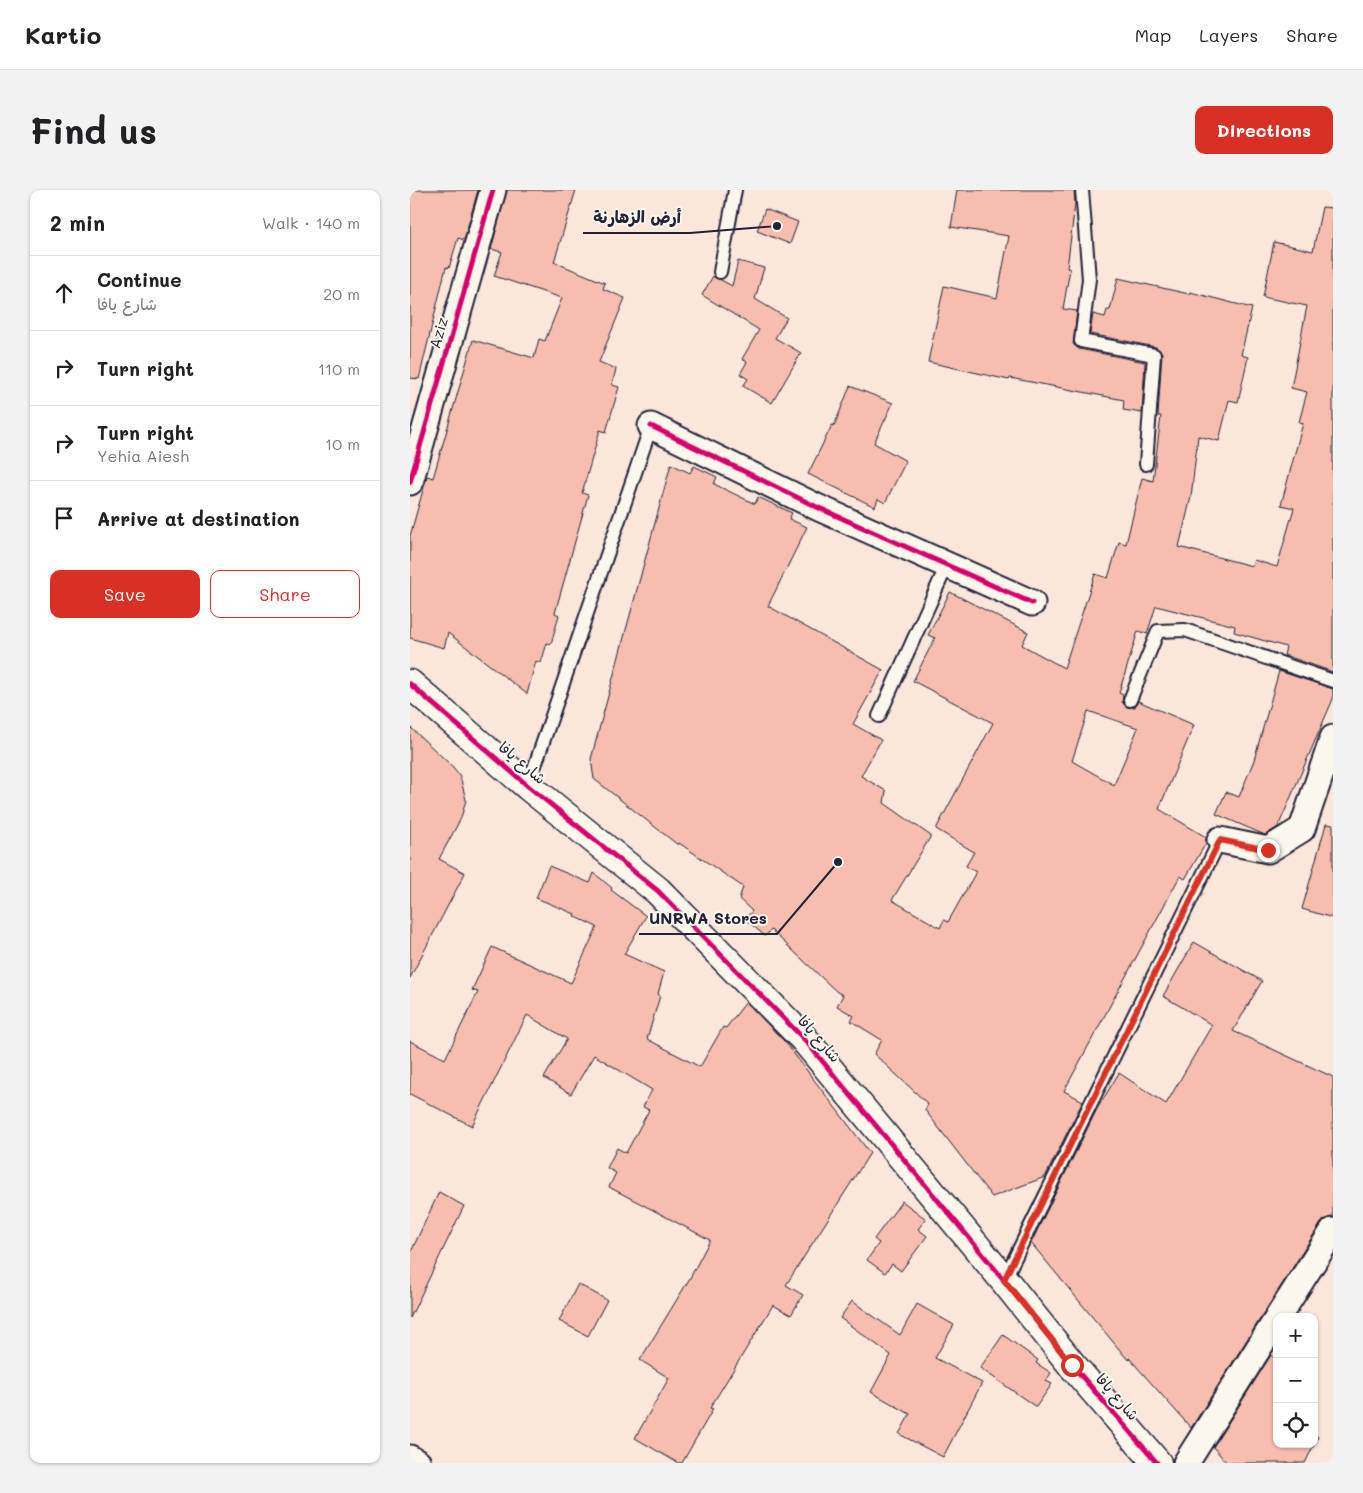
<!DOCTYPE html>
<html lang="en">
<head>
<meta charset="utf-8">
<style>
	:root { --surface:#fff; --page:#f2f2f2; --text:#202124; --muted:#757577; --line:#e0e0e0; --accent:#d93025 }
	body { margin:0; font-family:Mali,"Playpen Sans Arabic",sans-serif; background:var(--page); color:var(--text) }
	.controls { position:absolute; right:15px; bottom:15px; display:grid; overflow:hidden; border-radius:10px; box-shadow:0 1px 4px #0004 }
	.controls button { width:45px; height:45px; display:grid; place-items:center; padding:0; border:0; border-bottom:1px solid var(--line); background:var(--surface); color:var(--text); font:25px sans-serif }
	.stop { position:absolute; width:15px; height:15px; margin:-11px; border:4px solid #d93025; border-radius:50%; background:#fff }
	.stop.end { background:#d93025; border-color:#fff; box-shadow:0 1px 5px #0008 }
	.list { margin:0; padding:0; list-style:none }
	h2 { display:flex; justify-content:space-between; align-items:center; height:65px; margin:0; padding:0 20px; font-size:21px }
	h2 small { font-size:16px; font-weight:400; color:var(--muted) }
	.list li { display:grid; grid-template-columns:32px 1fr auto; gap:15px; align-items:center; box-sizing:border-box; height:75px; padding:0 20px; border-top:1px solid var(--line) }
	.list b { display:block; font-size:19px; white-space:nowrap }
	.list p { margin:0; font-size:16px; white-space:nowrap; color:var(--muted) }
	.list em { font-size:16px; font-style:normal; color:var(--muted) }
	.actions { display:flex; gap:10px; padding:15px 20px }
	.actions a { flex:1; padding:11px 0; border:1px solid var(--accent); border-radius:10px; text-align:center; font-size:18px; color:var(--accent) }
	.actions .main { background:var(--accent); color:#fff }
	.icon { flex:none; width:28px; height:28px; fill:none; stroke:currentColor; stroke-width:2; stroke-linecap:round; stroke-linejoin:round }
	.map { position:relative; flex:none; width:923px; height:1273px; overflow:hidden; border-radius:10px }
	header { display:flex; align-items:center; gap:30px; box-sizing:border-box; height:70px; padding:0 25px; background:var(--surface); border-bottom:1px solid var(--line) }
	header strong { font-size:24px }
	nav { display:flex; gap:28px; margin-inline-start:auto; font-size:18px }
	.intro { display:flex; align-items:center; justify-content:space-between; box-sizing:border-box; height:120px; padding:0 30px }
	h1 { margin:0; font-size:35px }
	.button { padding:12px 22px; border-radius:10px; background:var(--accent); color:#fff; font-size:18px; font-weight:700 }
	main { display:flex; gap:30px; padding:0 30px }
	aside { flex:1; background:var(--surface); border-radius:10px; box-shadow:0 1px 4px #0004 }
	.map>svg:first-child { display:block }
	.building { fill:#f7bdaf; stroke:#22223b; fill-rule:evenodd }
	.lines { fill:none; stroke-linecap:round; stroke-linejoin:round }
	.lane-casing { stroke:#22223b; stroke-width:16 }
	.street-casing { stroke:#22223b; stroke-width:29 }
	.secondary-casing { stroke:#22223b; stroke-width:31 }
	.lane { stroke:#fbf7ec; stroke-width:12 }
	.street { stroke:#fbf7ec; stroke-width:25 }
	.secondary { stroke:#fbf7ec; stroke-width:28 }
	.cycleway-casing { stroke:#fbf7ec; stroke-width:8 }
	.cycleway { stroke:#d6006c; stroke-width:5 }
	.route { stroke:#d93025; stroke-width:6 }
	.labels { text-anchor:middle; stroke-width:4; stroke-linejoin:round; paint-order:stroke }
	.street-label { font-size:15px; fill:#22223b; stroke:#fbf7ec }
	.leader { fill:none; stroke:#22223b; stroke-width:2 }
	.callout-dot { fill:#22223b; stroke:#fbf7ec; stroke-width:2 }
	.callout-label { font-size:16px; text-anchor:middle; font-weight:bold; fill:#22223b; stroke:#fbf7ec; stroke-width:4; stroke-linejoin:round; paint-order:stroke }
</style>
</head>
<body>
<header>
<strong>Kartio</strong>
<nav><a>Map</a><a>Layers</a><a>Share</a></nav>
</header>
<div class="intro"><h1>Find us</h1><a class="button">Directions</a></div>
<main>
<aside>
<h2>2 min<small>Walk · 140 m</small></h2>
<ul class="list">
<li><svg class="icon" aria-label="ahead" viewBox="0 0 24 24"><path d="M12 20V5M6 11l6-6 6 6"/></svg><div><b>Continue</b><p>شارع يافا</p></div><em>20 m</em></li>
<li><svg class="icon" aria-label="right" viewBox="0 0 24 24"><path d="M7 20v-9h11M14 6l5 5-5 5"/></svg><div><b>Turn right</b></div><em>110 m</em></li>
<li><svg class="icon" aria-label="right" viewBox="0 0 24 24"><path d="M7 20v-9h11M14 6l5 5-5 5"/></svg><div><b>Turn right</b><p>Yehia Aiesh</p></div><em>10 m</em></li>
<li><svg class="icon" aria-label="arrive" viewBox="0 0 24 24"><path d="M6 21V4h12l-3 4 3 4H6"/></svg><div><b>Arrive at destination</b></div></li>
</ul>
<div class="actions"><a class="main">Save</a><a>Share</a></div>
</aside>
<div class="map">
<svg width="923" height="1273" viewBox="0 0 923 1273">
	<rect width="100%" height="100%" fill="#fae6da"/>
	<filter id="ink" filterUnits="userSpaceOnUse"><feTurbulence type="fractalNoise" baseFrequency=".02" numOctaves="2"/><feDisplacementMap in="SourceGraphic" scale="10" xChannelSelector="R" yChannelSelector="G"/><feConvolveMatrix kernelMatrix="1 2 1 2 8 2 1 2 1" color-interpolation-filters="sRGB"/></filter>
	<g filter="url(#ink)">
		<!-- building -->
		<g class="building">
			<polygon points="0,0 68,0 54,50 48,48 39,78 36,77 9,189 0,188"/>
			<polygon points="97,0 166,0 144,72 195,93 193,99 215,108 189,172 206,179 202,195 209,197 196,242 190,240 172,303 178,305 145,423 149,425 141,454 137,453 131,473 126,471 117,504 38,443 34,458 0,448 0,346 17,286 23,288 63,150 124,168 129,149 135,151 152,108 84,86 92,62 81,59"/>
			<polygon points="547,0 664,0 665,14 657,78 660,79 653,119 667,121 663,154 669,159 735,172 732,223 713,220 714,210 600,188 599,190 518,172 534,96 587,108 599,46 541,37"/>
			<path d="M912,17L923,18V482L874,465L876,457L824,442L825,436L746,416L737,444L728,441L709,503L713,505L712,512L717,517H725L728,511L784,535L749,619L796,647V653L775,689L770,686L654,901L673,911L635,987L582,1007L515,920L518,914L464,864L472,850L441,831L444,826L427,816L433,805L427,802L361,740L355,746L335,729L342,721L329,709L333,697L269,653L268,655L184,589L181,569L261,274L280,283L284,276L307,287L304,294L345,314L348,307L382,323L379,329L397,337L358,416L473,480L443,534L471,550L451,586L476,601L474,613L521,646L482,710L530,738L534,730L538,732L566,682L556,676L564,662L526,639L583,533L503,491L525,448L518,445L540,402L618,442L612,455L654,478L685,384L698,388L709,352L716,354L732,288L743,291L751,226H748L752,162L746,157L680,144L683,124L695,127L697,120H700L708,88L779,104L780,102L842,118L831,165L838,167L828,212L819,210L809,251L788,246L781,307L769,357L842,376L844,370L867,377L884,318L871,315L893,233L889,232L897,202L881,198L897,116L853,107L864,52L903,61ZM678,521L728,538L704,595L662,571Z"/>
			<polygon points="355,19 388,32 380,54 347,41"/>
			<polygon points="328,71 354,78 345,109 377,128 365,148 391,163 362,213 333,196 338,189 330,184 337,172 332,169 349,140 292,105 303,86 305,88 311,90 322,96"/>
			<polygon points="440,196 483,213 464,253 496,271 475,313 468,309 465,317 398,284 422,235 424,236"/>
			<polygon points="869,481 923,499 923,509 868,637 855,645 806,624 816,602 829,607 844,570"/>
			<polygon points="0,537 43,577 50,586 56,610 51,628 29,669 55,683 0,788"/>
			<polygon points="916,634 923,635 923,728 892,719"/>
			<polygon points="139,676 180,693 184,683 202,698 201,700 236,726 214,764 254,782 248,804 250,806 237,849 290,877 313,837 316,838 336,812 375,852 460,963 376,1095 393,1105 381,1125 363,1115 300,1218 303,1219 272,1273 268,1273 225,1248 259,1188 230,1170 280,1088 300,1050 199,997 206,983 197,978 207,958 216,963 239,920 233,917 242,900 184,865 161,904 134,888 157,849 117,825 62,936 0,904 0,851 35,869 68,802 62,800 82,757 161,793 187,737 164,726 165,724 126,708"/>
			<polygon points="784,752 852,791 823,841 923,887 923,1027 916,1029 911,1033 781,1238 719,1168 718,1170 621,1053 687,919 709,883 756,914 802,835 753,806"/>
			<polygon points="29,1002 54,1016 0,1128 0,1064"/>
			<polygon points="492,1011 516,1029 508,1039 517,1046 491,1081 482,1074 475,1083 457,1070 469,1053 464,1049"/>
			<polygon points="168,1094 197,1110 178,1146 149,1131"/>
			<polygon points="442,1111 490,1145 507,1114 544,1135 525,1168 572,1193 533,1267 489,1244 500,1224 461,1202 481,1165 430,1128"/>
			<polygon points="593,1145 628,1170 626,1173 641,1183 636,1191 642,1194 626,1217 570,1178"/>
			<polygon points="861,1165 867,1169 867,1254 904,1254 904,1243 908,1247 895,1273 817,1273 803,1257"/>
		</g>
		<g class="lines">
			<!-- lane casing -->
			<g class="lane-casing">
				<g id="lane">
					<polyline points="672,0 679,89 671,151 744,165 736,274"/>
					<polyline points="310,82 325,0"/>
					<polyline points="720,510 748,441 775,440 923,491"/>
					<polyline points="469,526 537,375"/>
					<polyline points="118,596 241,236"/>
					<polyline points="594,1090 810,650"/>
				</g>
			</g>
			<!-- street casing -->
			<g class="street-casing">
				<g id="street">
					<polyline points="241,236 409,318 622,413"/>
					<polyline points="0,292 83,0"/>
					<polyline points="810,650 858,660 892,639 923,548"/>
					<polyline points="868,1127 923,1041"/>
					<polyline points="0,1268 8,1273"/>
					<polyline points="776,1273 867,1129"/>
				</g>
			</g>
			<!-- secondary casing -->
			<g class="secondary-casing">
				<polyline id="secondary" points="0,494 118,596 248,701 394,849 594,1090 662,1175 747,1273"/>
			</g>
			<!-- lane -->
			<use href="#lane" class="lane"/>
			<!-- street -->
			<use href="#street" class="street"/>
			<!-- secondary -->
			<use href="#secondary" class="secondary"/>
			<!-- cycleway casing -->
			<g class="cycleway-casing">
				<g id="cycleway">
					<polyline points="241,236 409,318 622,413"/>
					<polyline points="0,292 83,0"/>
					<polyline points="0,494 118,596 248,701 394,849 594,1090 662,1175 747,1273"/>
				</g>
			</g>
			<!-- cycleway -->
			<use href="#cycleway" class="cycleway"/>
		</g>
	</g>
	<g class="lines" filter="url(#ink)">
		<!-- route -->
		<polyline class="route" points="662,1175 594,1090 810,650 858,660"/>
	</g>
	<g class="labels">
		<!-- street labels -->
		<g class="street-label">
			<text transform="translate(29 143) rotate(-74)" y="5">Aziz</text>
			<text transform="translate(112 573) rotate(40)" y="5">شارع يافا</text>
			<text transform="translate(409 849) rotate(49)" y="5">شارع يافا</text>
			<text transform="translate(707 1207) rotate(49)" y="5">شارع يافا</text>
		</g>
	</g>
	<!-- callouts -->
	<path class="leader" d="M367 36L280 43H173M428 672L367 744H229"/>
	<g class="callout-dot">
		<circle cx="367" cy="36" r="5"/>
		<circle cx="428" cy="672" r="5"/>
	</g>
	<g class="callout-label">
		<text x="227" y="33">أرض الزهارنة</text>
		<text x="298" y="734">UNRWA Stores</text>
	</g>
</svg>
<div class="controls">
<button>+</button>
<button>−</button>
<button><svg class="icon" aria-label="locate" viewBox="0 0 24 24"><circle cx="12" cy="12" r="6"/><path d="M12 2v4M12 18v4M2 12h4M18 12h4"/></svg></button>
</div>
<div class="stop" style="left:662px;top:1175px"></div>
<div class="stop end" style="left:858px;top:660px"></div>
</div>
</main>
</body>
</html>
